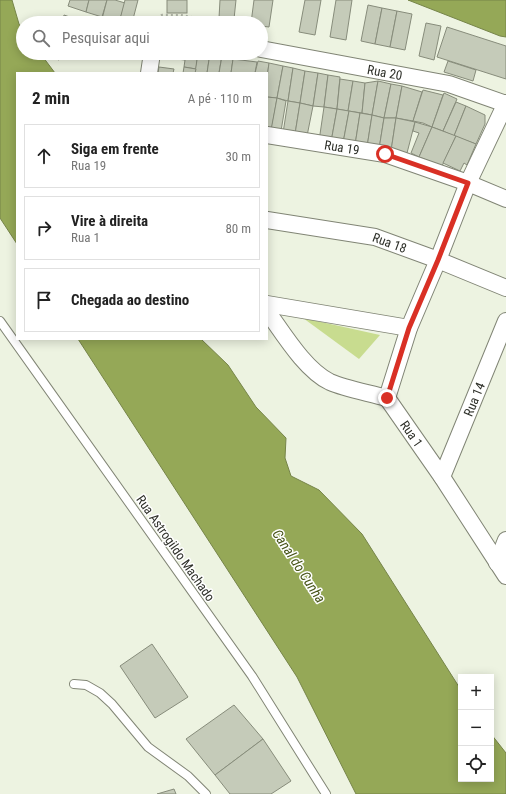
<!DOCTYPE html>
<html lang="pt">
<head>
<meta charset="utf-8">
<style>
	:root { --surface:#fff; --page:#f2f2f2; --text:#222; --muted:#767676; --line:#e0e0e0 }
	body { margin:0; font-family:"Roboto Condensed",sans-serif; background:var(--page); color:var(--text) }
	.controls { position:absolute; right:12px; bottom:12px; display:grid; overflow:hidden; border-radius:0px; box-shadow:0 2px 10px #0003 }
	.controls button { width:36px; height:36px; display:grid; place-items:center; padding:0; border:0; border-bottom:1px solid var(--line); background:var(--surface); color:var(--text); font:20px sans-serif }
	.stop { position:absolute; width:12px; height:12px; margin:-9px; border:3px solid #d93025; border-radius:50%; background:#fff }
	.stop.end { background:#d93025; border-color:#fff; box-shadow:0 1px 4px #0008 }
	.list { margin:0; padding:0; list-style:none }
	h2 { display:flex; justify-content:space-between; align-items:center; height:52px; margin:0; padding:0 16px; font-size:17px }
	h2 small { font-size:13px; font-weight:400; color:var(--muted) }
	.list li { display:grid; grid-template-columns:26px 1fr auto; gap:12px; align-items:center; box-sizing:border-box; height:64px; margin:0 8px 8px; padding:0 8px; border:1px solid var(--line); border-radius:0px }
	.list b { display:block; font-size:15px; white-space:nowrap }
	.list p { margin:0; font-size:13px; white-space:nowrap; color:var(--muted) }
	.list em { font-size:13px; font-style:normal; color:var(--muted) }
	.icon { flex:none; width:22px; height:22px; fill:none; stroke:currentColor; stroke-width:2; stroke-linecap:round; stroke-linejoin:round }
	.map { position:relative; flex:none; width:506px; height:794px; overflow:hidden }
	.search { position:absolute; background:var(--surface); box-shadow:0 2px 10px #0003; left:16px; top:16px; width:252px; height:44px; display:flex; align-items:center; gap:10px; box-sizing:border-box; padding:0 14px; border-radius:22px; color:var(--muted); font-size:15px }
	.panel { position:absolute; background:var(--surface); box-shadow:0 2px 10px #0003; left:16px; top:72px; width:252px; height:268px; border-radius:0px }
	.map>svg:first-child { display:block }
	.green { fill:#c8dc8f }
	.water { fill:#95a857; stroke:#768449 }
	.building { fill:#c5cbb9; stroke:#878c7b }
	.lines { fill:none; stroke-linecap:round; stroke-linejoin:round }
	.lane-casing { stroke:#818575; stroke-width:10 }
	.street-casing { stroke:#818575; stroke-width:18 }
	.path { stroke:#b0b5a7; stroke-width:2.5; stroke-dasharray:2 3; stroke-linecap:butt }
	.lane { stroke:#fff; stroke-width:8 }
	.street { stroke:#fff; stroke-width:16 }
	.route { stroke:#d93025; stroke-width:5 }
	.labels { text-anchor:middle; stroke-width:3; stroke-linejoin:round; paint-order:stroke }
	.street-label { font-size:13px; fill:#2d2f28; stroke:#fff }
	.water-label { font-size:14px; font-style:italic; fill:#485519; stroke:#fff }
</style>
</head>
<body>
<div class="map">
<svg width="506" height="794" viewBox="0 0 506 794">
	<rect width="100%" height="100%" fill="#edf3e1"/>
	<!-- green -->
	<polygon class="green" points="303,318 380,335 359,359"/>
	<!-- water -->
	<g class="water">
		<polygon points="0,0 12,0 19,24 23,30 23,53 40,53 55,73 17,73 17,244 0,218"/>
		<polygon points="408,0 506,0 506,37 500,36"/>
		<polygon points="78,339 201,339 228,365 256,407 286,438 285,458 291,476 319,490 362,534 461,690 461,779 491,779 491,734 506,753 506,794 356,794 297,677"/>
	</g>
	<!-- building -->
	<g class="building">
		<polygon points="70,0 89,0 86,12 68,6"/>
		<polygon points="89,0 107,0 102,17 86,12"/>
		<polygon points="107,0 115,0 125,3 119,23 102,19"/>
		<polygon points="125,0 138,0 132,23 119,23"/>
		<rect x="167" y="0" width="20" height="13"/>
		<polygon points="220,0 236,0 234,19 219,18"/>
		<polygon points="254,0 273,0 269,27 261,26 261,23 251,23"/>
		<polygon points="305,0 321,0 315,35 299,32"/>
		<polygon points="336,0 352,0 346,40 330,37"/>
		<polygon points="368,5 382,8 375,44 361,41"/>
		<polygon points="382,8 397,11 390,47 375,44"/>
		<polygon points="397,11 412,14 405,50 390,47"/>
		<polygon points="64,15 81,21 80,23 62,23"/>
		<polygon points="426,23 441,26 434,60 419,56"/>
		<polygon points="447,27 506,46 506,79 437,57"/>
		<polygon points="56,53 79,53 58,60"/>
		<polygon points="161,53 186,53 185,60 160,57"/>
		<polygon points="186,53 198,53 196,69 184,67"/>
		<polygon points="198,53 210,53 207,73 195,73"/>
		<polygon points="210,53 222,55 219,73 207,73"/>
		<polygon points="222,56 233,59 231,73 219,73"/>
		<polygon points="233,59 257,62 255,73 231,73"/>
		<polygon points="258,61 269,63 267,78 267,73 255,73"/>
		<polygon points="448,61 476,70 473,81 444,72"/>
		<polygon points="269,63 283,66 277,98 267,97 267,78"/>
		<polygon points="283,66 293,68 288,101 277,98"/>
		<polygon points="159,67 174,69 173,73 176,73 158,73"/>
		<polygon points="184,67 196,69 195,73 183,73"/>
		<polygon points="293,68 305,71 300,103 288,101"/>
		<polygon points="305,71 318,73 313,106 300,103"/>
		<polygon points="318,73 328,75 324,107 313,106"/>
		<polygon points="328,75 340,77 337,109 324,107"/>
		<polygon points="340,79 353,81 348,111 337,109"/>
		<polygon points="353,81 365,83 362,113 348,111"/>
		<polygon points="378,81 372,115 362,113 365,83"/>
		<polygon points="378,81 391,84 384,118 372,115"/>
		<polygon points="391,84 402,86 396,118 384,118"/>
		<polygon points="402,86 422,92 413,121 396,118"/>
		<polygon points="423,90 443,95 432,127 423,123 413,121"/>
		<polygon points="444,93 457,99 443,131 432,127"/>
		<polygon points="267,97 277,98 271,133 267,133"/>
		<polygon points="277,98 286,101 281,131 271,130"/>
		<polygon points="288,101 300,103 295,134 283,133"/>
		<polygon points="456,102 466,106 454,136 443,131"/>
		<polygon points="300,103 313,106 307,136 295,134"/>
		<polygon points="466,106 485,115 485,124 476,144 454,136"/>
		<polygon points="324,107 337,109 331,142 319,141"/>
		<polygon points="337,109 349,111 343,143 331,142"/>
		<polygon points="349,111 360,113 355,145 343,143"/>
		<polygon points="360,113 372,115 367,147 355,145"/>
		<polygon points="372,115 384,118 379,149 367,147"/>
		<polygon points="384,118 396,118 391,151 379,149"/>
		<polygon points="396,118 415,122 407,153 391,151"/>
		<polygon points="415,122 432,127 419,157 411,153 419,133 413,131"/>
		<polygon points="432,127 456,136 442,166 419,157"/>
		<polygon points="456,136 476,144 467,165 464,163 460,171 443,163"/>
		<polygon points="152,644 188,697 155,718 120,666"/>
		<polygon points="234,705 263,739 215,775 186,739"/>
		<polygon points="263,739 291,781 271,794 230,794 215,775"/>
		<polygon points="174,789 176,794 157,794"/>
	</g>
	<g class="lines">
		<!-- lane casing -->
		<g class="lane-casing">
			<g id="lane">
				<polyline points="0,321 252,676 326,794"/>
				<polyline points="74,684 86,685 100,693 112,704 148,747 188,776 206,794"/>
			</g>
		</g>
		<!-- street casing -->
		<g class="street-casing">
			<g id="street">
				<path id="s1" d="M261,49L449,84L506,104"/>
				<polyline points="149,73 152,53"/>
				<path id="s2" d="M506,103L468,183L438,260L409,328L387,398L442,477L506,576"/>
				<path id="s3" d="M267,135L385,154L468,183L506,199"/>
				<path id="s4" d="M267,220L375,237L438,260L506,288"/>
				<polyline points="267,304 409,328"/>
				<path d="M267,311C283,333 305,370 330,382C346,389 370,393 387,398"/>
				<path id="s5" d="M442,477L506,321"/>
				<polyline points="497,563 506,540"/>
			</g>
		</g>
		<!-- path -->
		<polyline class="path" points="148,23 162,15 180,15 223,23"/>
		<!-- lane -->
		<use href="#lane" class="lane"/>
		<!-- street -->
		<use href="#street" class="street"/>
	</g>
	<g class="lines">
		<!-- route -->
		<polyline class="route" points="385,154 468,183 438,260 409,328 387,398"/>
	</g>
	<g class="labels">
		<!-- street labels -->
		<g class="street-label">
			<text dy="5" stroke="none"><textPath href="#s1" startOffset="126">Rua 20</textPath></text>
			<text dy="5" stroke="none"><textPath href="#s3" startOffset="76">Rua 19</textPath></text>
			<text dy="5" stroke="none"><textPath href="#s4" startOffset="125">Rua 18</textPath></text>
			<text dy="5" stroke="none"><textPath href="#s5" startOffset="84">Rua 14</textPath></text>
			<text dy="5" stroke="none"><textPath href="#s2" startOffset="362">Rua 1</textPath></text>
			<text transform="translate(176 548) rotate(55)" y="5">Rua Astrogildo Machado</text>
		</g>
		<!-- water labels -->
		<g class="water-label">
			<text transform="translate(299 566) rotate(57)" y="5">Canal do Cunha</text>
		</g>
	</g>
</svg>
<div class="controls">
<button>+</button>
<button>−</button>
<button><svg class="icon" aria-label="locate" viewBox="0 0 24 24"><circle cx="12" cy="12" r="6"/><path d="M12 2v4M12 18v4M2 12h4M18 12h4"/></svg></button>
</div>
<div class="stop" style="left:385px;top:154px"></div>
<div class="stop end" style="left:387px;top:398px"></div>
<div class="search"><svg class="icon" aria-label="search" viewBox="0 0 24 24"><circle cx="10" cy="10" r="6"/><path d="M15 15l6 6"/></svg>Pesquisar aqui</div>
<section class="panel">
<h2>2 min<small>A pé · 110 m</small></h2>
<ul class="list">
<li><svg class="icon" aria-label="ahead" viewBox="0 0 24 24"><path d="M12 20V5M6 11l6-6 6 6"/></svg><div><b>Siga em frente</b><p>Rua 19</p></div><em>30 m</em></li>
<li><svg class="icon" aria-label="right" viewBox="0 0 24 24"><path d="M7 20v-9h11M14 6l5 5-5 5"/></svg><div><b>Vire à direita</b><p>Rua 1</p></div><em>80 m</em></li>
<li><svg class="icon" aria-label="arrive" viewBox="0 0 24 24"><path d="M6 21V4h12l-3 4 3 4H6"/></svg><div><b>Chegada ao destino</b></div></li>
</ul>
</section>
</div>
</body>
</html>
